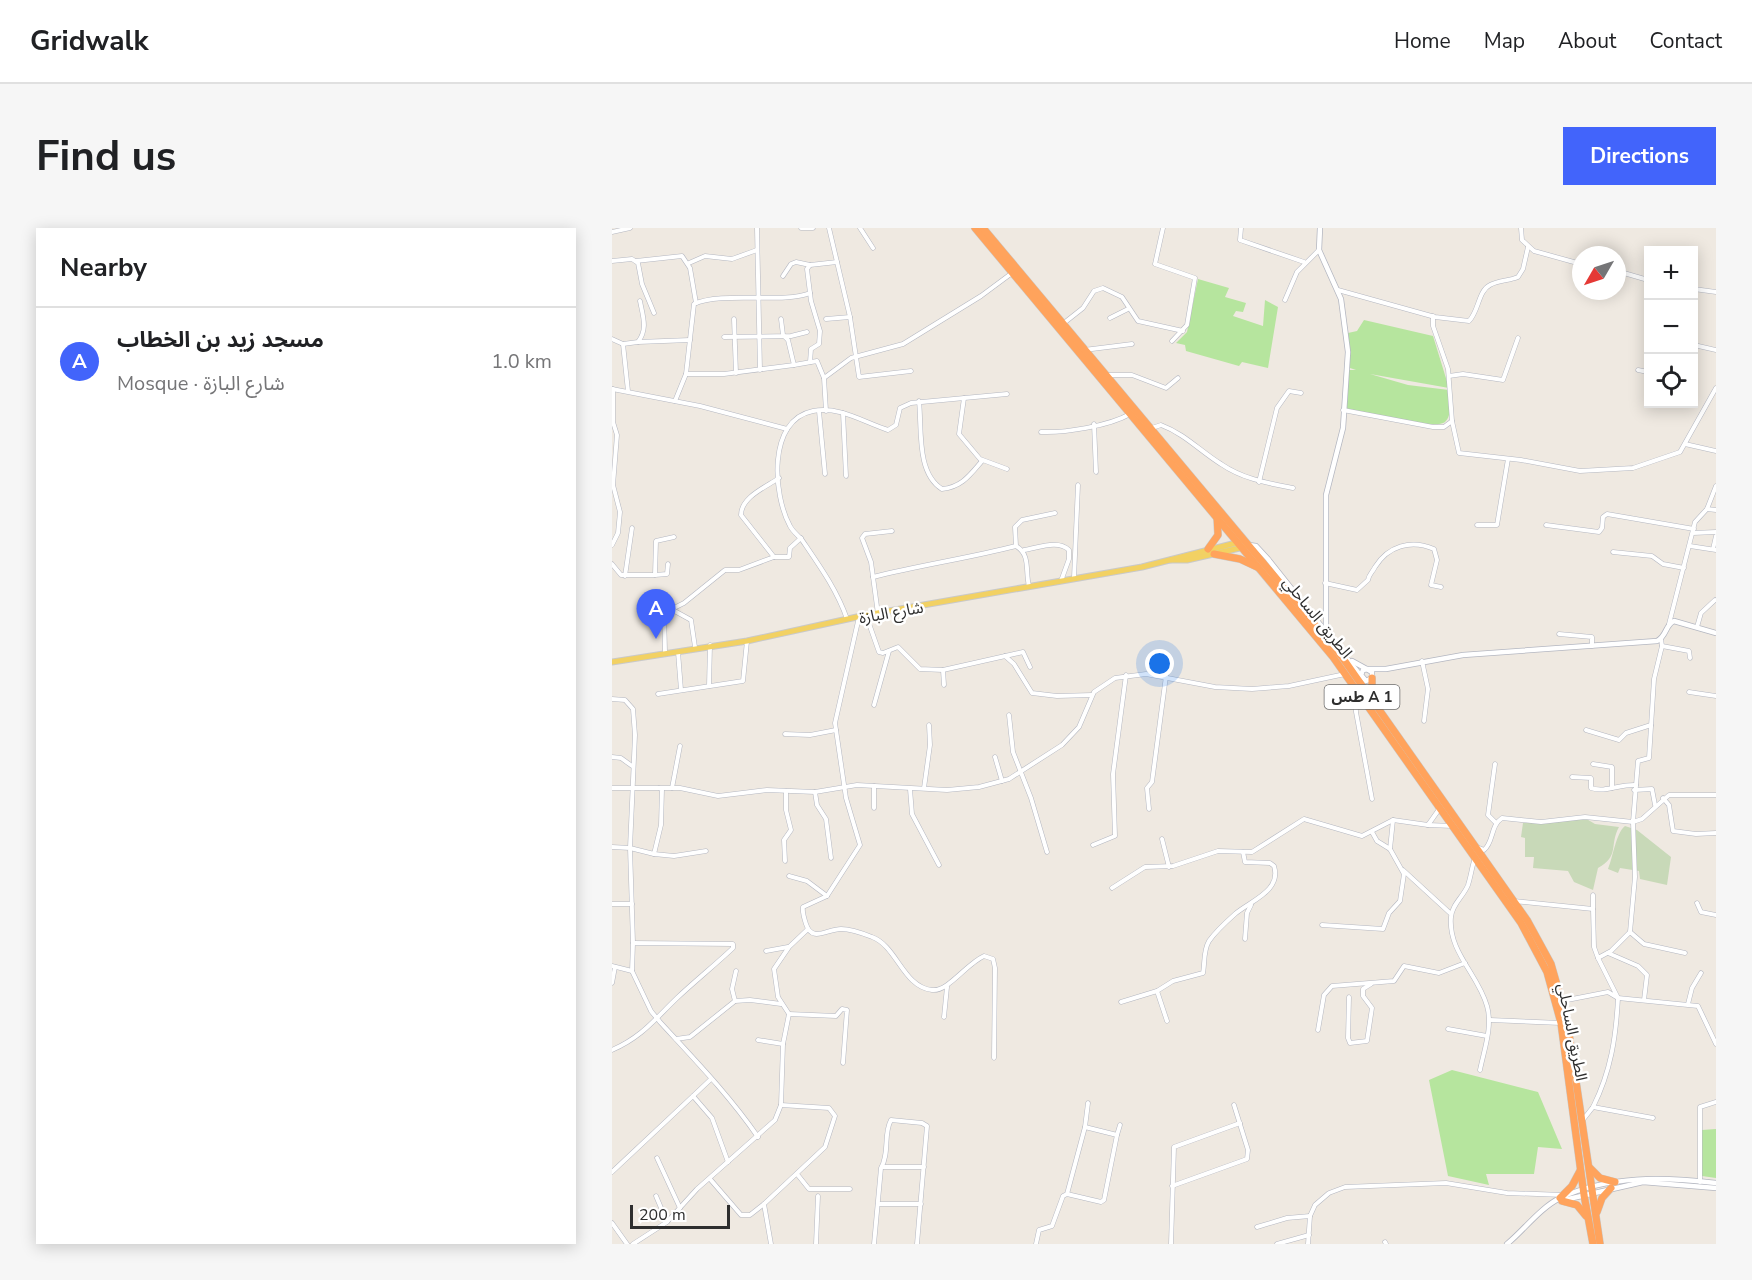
<!DOCTYPE html>
<html lang="en">
<head>
<meta charset="utf-8">
<style>
	:root { --surface:#fff; --page:#f6f6f6; --text:#202124; --muted:#757577; --line:#e0e0e0; --accent:#4264fb }
	body { margin:0; font-family:"Nunito Sans","Noto Sans Arabic",sans-serif; background:var(--page); color:var(--text) }
	.controls { position:absolute; right:18px; top:18px; display:grid; overflow:hidden; border-radius:0px; box-shadow:0 3px 15px #0003 }
	.controls button { width:54px; height:54px; display:grid; place-items:center; padding:0; border:0; border-bottom:2px solid var(--line); background:var(--surface); color:var(--text); font:30px sans-serif }
	.compass { position:absolute; left:960px; top:18px; width:54px; height:54px; border-radius:50%; background:var(--surface); box-shadow:0 3px 15px #0003; rotate:231deg }
	.scale { position:absolute; left:18px; bottom:15px; width:100px; box-sizing:border-box; padding-left:6px; border:3px solid #2e2e2e; border-top:0; font-size:16px; line-height:21px; white-space:nowrap; color:#2e2e2e; -webkit-text-stroke:4px #fff; paint-order:stroke }
	.you { position:absolute; left:548px; top:436px; width:21px; height:21px; margin:-15px; border:4px solid #fff; border-radius:50%; background:#1a73e8; box-shadow:0 0 0 9px #1a73e833 }
	.badge { display:grid; place-items:center; width:39px; height:39px; border-radius:50%; background:var(--accent); color:#fff; font-size:20px; font-weight:700 }
	.pin { position:absolute; translate:-50% -50px; filter:drop-shadow(0 2px 3px #0008) }
	.pin::after { content:''; position:absolute; top:32px; width:21px; height:18px; background:inherit; clip-path:polygon(0 0,100% 0,50% 100%) }
	.list { margin:0; padding:0; list-style:none }
	h2 { display:flex; justify-content:space-between; align-items:center; height:78px; margin:0; padding:0 24px; font-size:26px }
	h2 small { font-size:20px; font-weight:400; color:var(--muted) }
	.list li { display:grid; grid-template-columns:39px 1fr auto; gap:18px; align-items:center; box-sizing:border-box; height:108px; padding:0 24px; border-top:2px solid var(--line) }
	.list b { display:block; font-size:22px; white-space:nowrap }
	.list p { margin:0; font-size:20px; white-space:nowrap; color:var(--muted) }
	.list em { font-size:20px; font-style:normal; color:var(--muted) }
	.icon { flex:none; width:33px; height:33px; fill:none; stroke:currentColor; stroke-width:2; stroke-linecap:round; stroke-linejoin:round }
	.map { position:relative; flex:none; width:1104px; height:1016px; overflow:hidden; border-radius:0px }
	header { display:flex; align-items:center; gap:36px; box-sizing:border-box; height:84px; padding:0 30px; background:var(--surface); border-bottom:2px solid var(--line) }
	header strong { font-size:28px }
	nav { display:flex; gap:33px; margin-inline-start:auto; font-size:21px }
	.intro { display:flex; align-items:center; justify-content:space-between; box-sizing:border-box; height:144px; padding:0 36px }
	h1 { margin:0; font-size:42px }
	.button { padding:15px 27px; border-radius:0px; background:var(--accent); color:#fff; font-size:21px; font-weight:700 }
	main { display:flex; gap:36px; padding:0 36px }
	aside { flex:1; background:var(--surface); border-radius:0px; box-shadow:0 3px 15px #0003 }
	.map>svg:first-child { display:block }
	.green { fill:#b6e59e }
	.cemetery { fill:#c8d9b8 }
	.lines { fill:none; stroke-linecap:round; stroke-linejoin:round }
	.street-casing { stroke:#b4b7c1; stroke-width:5 }
	.secondary-casing { stroke:#b4b7c1; stroke-width:6 }
	.primary-casing { stroke:#c9c9c9; stroke-width:7 }
	.highway-casing { stroke:#c9c9c9; stroke-width:8 }
	.street { stroke:#fff; stroke-width:4 }
	.secondary { stroke:#fff; stroke-width:4.5 }
	.primary { stroke:#f2d163; stroke-width:5 }
	.highway { stroke:#ffa35c; stroke-width:7 }
	.labels { text-anchor:middle; stroke-width:5; stroke-linejoin:round; paint-order:stroke }
	.shield { fill:#fff; stroke:#6d6d6d; stroke-width:1.5 }
	.shield-label { font-size:15px; font-weight:bold; fill:#2e2e2e }
	.street-label { font-size:16px; fill:#2e2e2e; stroke:#fff }
</style>
</head>
<body>
<header>
<strong>Gridwalk</strong>
<nav><a>Home</a><a>Map</a><a>About</a><a>Contact</a></nav>
</header>
<div class="intro"><h1>Find us</h1><a class="button">Directions</a></div>
<main>
<aside>
<h2>Nearby<small></small></h2>
<ul class="list">
<li><span class="badge">A</span><div><b>مسجد زيد بن الخطاب</b><p>Mosque · شارع البازة</p></div><em>1.0 km</em></li>
</ul>
</aside>
<div class="map">
<svg width="1104" height="1016" viewBox="0 0 1104 1016">
	<rect width="100%" height="100%" fill="#efe9e1"/>
	<!-- green -->
	<g class="green">
		<polygon points="586,51 617,60 613,69 634,75 631,84 624,83 621,88 651,98 653,72 666,79 656,140 630,134 627,138 574,123 573,117 564,115 575,104"/>
		<path d="M752,92L821,108L837,160L758,146L796,157L837,162C837,171 841,187 833,194C822,203 749,183 732,180L737,142H744L738,140L736,105L745,103Z"/>
		<polygon points="840,842 926,864 950,921 926,919 922,946 874,946 877,957 836,948 817,852"/>
		<polygon points="1104,901 1104,950 1090,948 1090,902"/>
	</g>
	<!-- cemetery -->
	<g class="cemetery">
		<path d="M973,590L983,596L1007,599C997,617 1008,628 986,640L981,662L962,654L956,643L921,640L922,629H913V610L909,609L911,595Z"/>
		<path d="M1013,598L1025,602L1059,629L1055,657L1028,651L1027,643L1008,640L1006,645L996,641C1001,629 1004,605 1013,598Z"/>
	</g>
	<g class="lines">
		<!-- street casing -->
		<g class="street-casing">
			<g id="street">
				<polyline points="145,0 148,142"/>
				<polyline points="189,0 201,0"/>
				<polyline points="217,0 238,89 247,149 299,143"/>
				<polyline points="248,0 261,20"/>
				<polyline points="551,0 543,36 583,50 575,97 560,113"/>
				<polyline points="629,0 628,12 692,34"/>
				<polyline points="909,0 910,12 922,23 969,36"/>
				<polyline points="0,4 18,0"/>
				<polyline points="0,33 20,31 26,35 30,56 42,85"/>
				<polyline points="24,33 70,28 78,40 84,75"/>
				<polyline points="77,35 93,28 120,31 145,22"/>
				<polyline points="1005,43 1036,52"/>
				<polyline points="171,48 179,36 184,34 198,37 225,34"/>
				<polyline points="1082,61 1104,64"/>
				<path d="M726,62L823,89L857,93C867,83 866,63 878,57C887,52 897,53 906,49L911,41L916,19"/>
				<polyline points="673,72 685,44 707,22"/>
				<polyline points="821,88 821,98 836,141 840,193"/>
				<polyline points="498,90 516,81"/>
				<polyline points="122,91 124,145"/>
				<polyline points="169,91 171,107 176,112 182,137 205,133 212,150"/>
				<polyline points="214,91 238,89"/>
				<polyline points="452,95 471,80 482,63 491,60 510,69 526,93 571,103"/>
				<polyline points="112,109 179,108 195,104"/>
				<path d="M0,111L11,116L26,114C36,101 31,89 28,73"/>
				<polyline points="26,114 78,112"/>
				<polyline points="11,116 16,163"/>
				<polyline points="1082,117 1104,122"/>
				<polyline points="472,122 520,116"/>
				<polyline points="198,134 199,121 207,116 208,103 199,73 195,41 198,37"/>
				<polyline points="1026,142 1036,144"/>
				<polyline points="74,146 112,146 182,137"/>
				<polyline points="495,147 520,147 554,160 566,150"/>
				<polyline points="837,148 851,146 891,152 906,110"/>
				<polyline points="0,161 88,178 175,201"/>
				<polyline points="352,170 347,206 368,231 395,241"/>
				<path d="M63,173L74,146L82,76C110,63 171,76 198,65"/>
				<path d="M307,173C310,200 304,245 330,261C350,259 358,247 370,233"/>
				<polyline points="731,182 821,199 832,199 840,193 847,225 909,232 968,243 1021,240 1068,224 1104,160"/>
				<polyline points="207,183 213,246"/>
				<polyline points="214,183 212,150 239,130 291,116 369,68 400,45"/>
				<polyline points="231,185 234,248"/>
				<polyline points="482,196 484,244"/>
				<path d="M540,200L549,197C573,206 588,223 609,236C631,251 655,255 681,260"/>
				<path d="M429,204C453,205 497,198 518,186"/>
				<polyline points="1073,216 1104,223"/>
				<polyline points="647,254 665,180 677,163 689,165"/>
				<polyline points="1095,281 1104,282"/>
				<polyline points="865,297 885,297 896,231"/>
				<polyline points="934,297 987,304 990,300 991,289 995,286 1082,301"/>
				<polyline points="1081,305 1104,304"/>
				<polyline points="0,317 6,305 8,284 1,257 5,207 1,194 1,161"/>
				<polyline points="1078,318 1104,322"/>
				<polyline points="1101,321 1104,308"/>
				<path d="M412,322C426,320 446,311 457,322V331L449,353"/>
				<polyline points="1001,324 1040,328 1051,336 1072,340"/>
				<path d="M162,329L129,287C129,269 154,259 167,250"/>
				<polyline points="0,336 9,347 43,347 44,313 62,309"/>
				<polyline points="43,347 55,346 56,336"/>
				<polyline points="13,348 20,300"/>
				<path d="M261,349C309,337 357,330 404,318"/>
				<polyline points="462,350 466,257"/>
				<path d="M713,355L745,362L756,352C757,346 760,345 763,339C776,318 799,311 822,321L825,332L819,357L829,359"/>
				<path d="M417,358C413,343 419,327 404,318L403,299L410,292L443,285"/>
				<polyline points="59,381 79,392 83,419"/>
				<polyline points="266,386 259,334 250,310 253,306 280,303"/>
				<polyline points="254,387 267,424 271,425 286,419 308,441 331,442 411,424 418,439"/>
				<path d="M247,389L223,495L234,570L248,617L215,668L191,679C190,684 192,690 194,696C200,715 215,701 229,701C239,701 250,705 260,709C285,718 291,759 320,762C336,764 354,736 372,728L381,731L383,740L382,830"/>
				<path d="M235,391C225,362 207,337 190,312C186,307 181,304 178,298C161,267 155,192 201,183C228,178 251,194 276,202L284,197L288,180L299,175L395,166"/>
				<polyline points="1057,396 1083,294 1095,281 1104,258"/>
				<polyline points="1085,399 1089,385 1103,372"/>
				<polyline points="947,406 980,409 980,418"/>
				<polyline points="1050,418 1077,423 1078,430"/>
				<polyline points="53,424 52,385 72,375 113,342 127,342 162,329 177,329 178,320 189,310"/>
				<polyline points="66,424 69,462"/>
				<polyline points="393,428 402,436 420,465 445,468 480,467"/>
				<polyline points="810,433 816,461 812,493"/>
				<polyline points="331,442 332,457"/>
				<polyline points="97,458 98,417"/>
				<polyline points="743,463 744,484 760,571"/>
				<polyline points="1077,464 1104,468"/>
				<polyline points="46,466 131,453 135,413"/>
				<polyline points="0,471 13,472 21,481 23,507 18,620 42,626 49,597 50,561 47,560"/>
				<polyline points="262,477 277,423"/>
				<polyline points="397,487 401,524 419,570 435,624"/>
				<polyline points="974,502 1007,512 1014,505 1039,497"/>
				<polyline points="173,506 198,507 224,502"/>
				<polyline points="0,529 9,530 20,538"/>
				<polyline points="383,529 390,553"/>
				<polyline points="883,536 876,587 884,595"/>
				<polyline points="981,536 1000,539 1000,560"/>
				<path d="M960,549L979,550V560C993,565 1008,556 1024,557"/>
				<polyline points="0,560 68,560 106,568 155,562 203,564 245,557 335,562 367,559 397,551 450,517 467,499 482,464 503,450 534,446 603,459 640,461 677,458 733,446"/>
				<polyline points="60,560 68,518"/>
				<polyline points="312,560 318,517 317,497"/>
				<polyline points="298,561 300,586 327,637"/>
				<polyline points="1022,562 1040,561 1043,577"/>
				<polyline points="203,564 205,577 214,591 219,630"/>
				<polyline points="1051,570 1057,577 1061,603 1084,606 1104,605"/>
				<polyline points="262,580 262,558"/>
				<polyline points="537,581 535,560 540,554 554,448"/>
				<polyline points="816,597 841,598"/>
				<polyline points="550,611 557,639"/>
				<polyline points="481,617 503,608 501,546 514,447"/>
				<polyline points="0,619 18,620 21,715"/>
				<path d="M865,619L872,622C882,614 878,598 890,590L929,594L973,589L1021,594L1026,533L1037,530L1042,451L1050,418L1049,411"/>
				<polyline points="778,621 781,592"/>
				<polyline points="42,626 62,628 94,623"/>
				<path d="M863,630C860,638 859,648 856,657C852,668 840,676 839,689C836,724 866,746 875,778C881,798 872,822 868,842"/>
				<polyline points="173,633 172,612 179,602 174,582 174,563"/>
				<polyline points="791,642 839,686"/>
				<polyline points="177,648 195,653 215,668"/>
				<polyline points="500,660 533,639 561,638 606,623 640,624 692,591 750,608 781,592 816,597 828,580"/>
				<polyline points="902,673 981,681 981,667"/>
				<polyline points="1085,675 1089,684 1104,687"/>
				<polyline points="0,676 20,676"/>
				<polyline points="981,681 982,719 986,730 999,723 1018,704 1032,716 1073,725"/>
				<polyline points="710,697 771,701 777,685 788,673 792,646 778,621 765,613 760,604"/>
				<polyline points="1018,704 1023,649 1021,594 1030,591 1057,567 1104,567"/>
				<polyline points="633,711 635,685 639,677"/>
				<polyline points="154,723 176,719"/>
				<polyline points="996,725 1026,738 1035,747 1032,772"/>
				<polyline points="0,738 20,743"/>
				<polyline points="124,743 120,761 123,773 138,772 169,776"/>
				<polyline points="0,755 3,739"/>
				<polyline points="737,769 736,810 738,815 755,813 760,780 751,768 751,761 759,756"/>
				<polyline points="950,773 996,764 1006,770 986,730"/>
				<polyline points="509,774 545,763"/>
				<polyline points="1076,776 1080,760 1089,745"/>
				<polyline points="177,786 224,788 230,781 235,782 231,835"/>
				<polyline points="332,789 335,759"/>
				<polyline points="878,792 949,795"/>
				<path d="M555,793L545,763L561,753L591,745C593,735 591,723 597,713C604,703 614,694 623,686C638,673 670,663 662,638L658,635L633,634L631,624"/>
				<polyline points="836,801 875,808"/>
				<polyline points="706,802 712,767 720,758 782,753 792,738 827,745 853,735"/>
				<polyline points="64,811 78,809 123,773"/>
				<polyline points="146,812 171,816"/>
				<path d="M0,822C30,809 43,791 65,770C83,753 103,737 121,720V716L21,715L20,743L39,783C42,787 45,790 48,794C82,831 117,867 146,909"/>
				<polyline points="81,868 99,851"/>
				<path d="M981,879C999,843 1004,809 1006,770L1086,778L1104,816"/>
				<polyline points="970,893 981,879 1041,890"/>
				<polyline points="473,899 476,875"/>
				<polyline points="505,907 508,897"/>
				<polyline points="45,930 68,980"/>
				<polyline points="270,939 312,939"/>
				<polyline points="0,944 81,868 100,890 116,934"/>
				<polyline points="185,946 197,961 238,961"/>
				<polyline points="98,951 129,987 138,987 152,976"/>
				<polyline points="1088,954 1088,879 1104,874"/>
				<polyline points="560,958 635,931 636,922 622,877"/>
				<polyline points="44,968 55,994"/>
				<polyline points="266,976 309,976"/>
				<polyline points="0,995 15,1016"/>
				<polyline points="645,999 675,990 698,988"/>
				<polyline points="773,1014 774,1016"/>
				<polyline points="21,1016 55,994 85,961 163,892 169,877 171,816 177,786 166,769 162,741 177,719 196,701"/>
				<polyline points="159,1016 152,976 213,919 223,888 217,880 169,877"/>
				<polyline points="204,1016 206,968"/>
				<path d="M262,1016L269,940C278,925 271,906 279,892L310,895L315,898L305,1016"/>
				<polyline points="424,1016 427,1002 440,998 451,968 455,966 473,899 505,907 492,972 489,974 455,966"/>
				<polyline points="559,1016 562,919 628,895"/>
				<polyline points="665,1016 697,1007"/>
				<polyline points="696,1016 698,988 703,977 717,965 733,959 834,955 895,965 951,967"/>
			</g>
		</g>
		<!-- secondary casing -->
		<g class="secondary-casing">
			<g id="secondary">
				<polyline points="708,0 707,22 729,71 736,124 731,200 714,267 714,401"/>
				<polyline points="637,317 644,318 656,331 749,448"/>
				<polyline points="740,433 760,444 760,450 754,453 749,447 751,442 756,441"/>
				<path d="M757,441H774L851,427L1045,413C1055,408 1053,397 1062,393L1104,405"/>
				<polyline points="952,972 1031,954 1104,960"/>
				<path d="M895,1016C912,1002 928,980 948,970C997,947 1052,949 1104,955"/>
			</g>
		</g>
		<!-- primary casing -->
		<g class="primary-casing">
			<g id="primary">
				<polyline points="559,332 575,332 632,319"/>
				<polyline points="0,434 135,413 254,387 530,339 628,314"/>
			</g>
		</g>
		<!-- highway casing -->
		<g class="highway-casing">
			<g id="highway">
				<polyline points="363,0 721,429 909,695 935,744 949,795 972,967 981,1016"/>
				<polyline points="371,0 730,429 915,692 939,736 955,792 988,1016"/>
				<polyline points="596,321 606,307 605,288"/>
				<polyline points="602,326 628,331 645,339"/>
				<polyline points="760,450 760,461 766,475"/>
				<polyline points="978,940 988,950 1003,954"/>
				<polyline points="948,970 960,958 968,943"/>
				<polyline points="950,973 965,977 974,988"/>
				<polyline points="985,984 990,970 999,960"/>
			</g>
		</g>
		<!-- street -->
		<use href="#street" class="street"/>
		<!-- secondary -->
		<use href="#secondary" class="secondary"/>
		<!-- primary -->
		<use href="#primary" class="primary"/>
		<!-- highway -->
		<use href="#highway" class="highway"/>
	</g>
	<g class="labels">
		<!-- shield labels -->
		<rect class="shield" x="712.5" y="457" width="75" height="24" rx="4.5"/>
		<g class="shield-label">
			<text x="750" y="474">طس A 1</text>
		</g>
		<!-- street labels -->
		<g class="street-label">
			<text transform="translate(279 384) rotate(-10)" y="6">شارع البازة</text>
			<text transform="translate(706 389) rotate(51)" y="6">الطريق الساحلي</text>
			<text transform="translate(961 804) rotate(79)" y="6">الطريق الساحلي</text>
		</g>
	</g>
</svg>
<div class="controls">
<button>+</button>
<button>−</button>
<button><svg class="icon" aria-label="locate" viewBox="0 0 24 24"><circle cx="12" cy="12" r="6"/><path d="M12 2v4M12 18v4M2 12h4M18 12h4"/></svg></button>
</div>
<svg class="compass" viewBox="-18 -18 36 36"><path d="M0-13l5 13h-10z" fill="#e53935"/><path d="M0 13l5-13h-10z" fill="#757577"/></svg>
<div class="scale">200 m</div>
<div class="you"></div>
<div class="pin badge" style="left:44px;top:411px">A</div>
</div>
</main>
</body>
</html>
